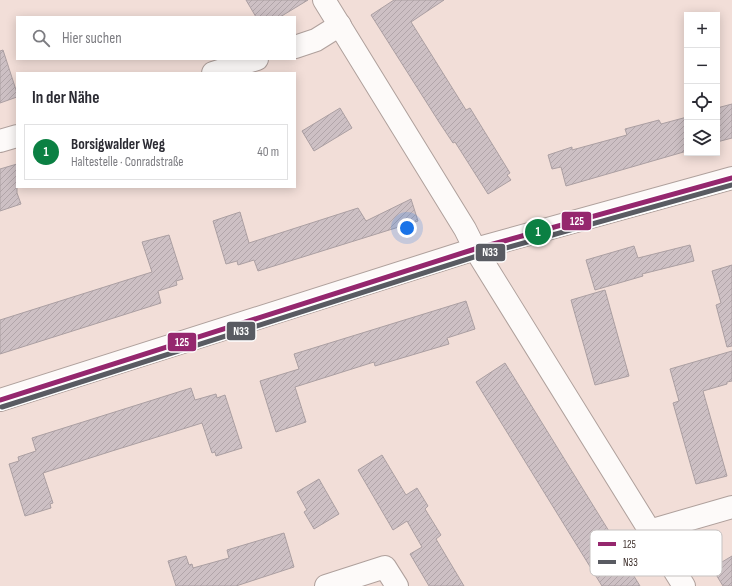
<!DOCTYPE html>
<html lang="de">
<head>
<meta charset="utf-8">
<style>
	:root { --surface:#fff; --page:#f7f7f7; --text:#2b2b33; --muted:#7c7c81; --line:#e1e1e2; --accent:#0b8043 }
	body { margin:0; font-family:"Sofia Sans Condensed",sans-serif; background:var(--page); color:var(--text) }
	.controls { position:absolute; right:12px; top:12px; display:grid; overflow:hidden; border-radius:0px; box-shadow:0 2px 10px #0003 }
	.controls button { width:36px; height:36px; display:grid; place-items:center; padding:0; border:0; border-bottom:1px solid var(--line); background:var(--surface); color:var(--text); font:20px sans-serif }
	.you { position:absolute; left:407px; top:228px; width:14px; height:14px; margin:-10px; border:3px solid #fff; border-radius:50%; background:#1a73e8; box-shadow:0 0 0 6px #1a73e833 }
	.badge { display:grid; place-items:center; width:26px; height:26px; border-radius:50%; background:var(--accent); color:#fff; font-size:13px; font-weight:700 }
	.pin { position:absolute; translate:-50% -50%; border:2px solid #fff; box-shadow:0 1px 4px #0006 }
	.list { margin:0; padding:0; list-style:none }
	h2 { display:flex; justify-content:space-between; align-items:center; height:52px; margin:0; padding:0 16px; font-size:17px }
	h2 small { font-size:13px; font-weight:400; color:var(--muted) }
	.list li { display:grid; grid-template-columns:26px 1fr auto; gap:12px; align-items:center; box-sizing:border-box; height:56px; margin:0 8px 8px; padding:0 8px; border:1px solid var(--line); border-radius:0px }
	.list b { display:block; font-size:15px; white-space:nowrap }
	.list p { margin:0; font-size:13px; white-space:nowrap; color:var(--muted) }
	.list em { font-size:13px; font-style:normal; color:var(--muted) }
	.icon { flex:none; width:22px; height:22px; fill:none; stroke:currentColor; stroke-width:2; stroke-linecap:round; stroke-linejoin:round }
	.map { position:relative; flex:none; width:732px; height:586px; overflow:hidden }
	.search { position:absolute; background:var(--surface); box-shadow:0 2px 10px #0003; left:16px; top:16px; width:280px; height:44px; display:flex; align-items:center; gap:10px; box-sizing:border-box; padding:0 14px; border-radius:0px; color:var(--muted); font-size:15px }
	.panel { position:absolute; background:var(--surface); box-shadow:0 2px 10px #0003; left:16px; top:72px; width:280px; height:116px; border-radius:0px }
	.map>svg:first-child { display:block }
	.building { fill:url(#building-hatch); stroke:#ab9fa2 }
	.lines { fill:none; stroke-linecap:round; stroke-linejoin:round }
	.minor-casing { stroke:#afa09c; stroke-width:24 }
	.tertiary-casing { stroke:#afa09c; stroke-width:24 }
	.minor { stroke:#fdfaf9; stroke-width:22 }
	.tertiary { stroke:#fdfaf9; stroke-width:22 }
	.bus-1-casing { stroke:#fff; stroke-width:8 }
	.bus-2-casing { stroke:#fff; stroke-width:8 }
	.bus-1 { stroke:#95276e; stroke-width:5 }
	.bus-2 { stroke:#595b62; stroke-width:5 }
	.key { fill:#fff; stroke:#c5c1c0; stroke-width:1 }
	.key-label { font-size:11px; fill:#3f312d }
	.line-badge { stroke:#fff; stroke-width:1.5 }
	.badge-label { font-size:11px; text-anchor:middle; font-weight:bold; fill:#fff }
</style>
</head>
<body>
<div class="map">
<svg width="732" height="586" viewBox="0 0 732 586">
	<defs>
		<pattern id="building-hatch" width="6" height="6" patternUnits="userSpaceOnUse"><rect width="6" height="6" fill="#cdc0c4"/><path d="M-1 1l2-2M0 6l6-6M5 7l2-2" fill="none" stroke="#b1a5a9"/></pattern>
	</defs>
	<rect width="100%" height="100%" fill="#f2ded8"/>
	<!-- building -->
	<g class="building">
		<polygon points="246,0 308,0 280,17 256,17"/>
		<polygon points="394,0 444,0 411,22 466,110 470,108 510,173 507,175 511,180 488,194 455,142 453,143 439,122 371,15"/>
		<polygon points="3,50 17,93 17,97 0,103 0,51"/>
		<polygon points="732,104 732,138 717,142 717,108"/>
		<polygon points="340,108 352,128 314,151 302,131"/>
		<polygon points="687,117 687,151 566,186 561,167 552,169 548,155 572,147 572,150 627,135 625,129 659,120 661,124"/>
		<polygon points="17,164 17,193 21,204 0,211 0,169"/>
		<polygon points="411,199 418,221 258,271 254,260 238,265 237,261 226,264 213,221 240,212 249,243 358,208 366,221"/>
		<polygon points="169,235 183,279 176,281 177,285 158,291 161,303 0,354 0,320 152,272 142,242"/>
		<polygon points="690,245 694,261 642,274 643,276 595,290 586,260 634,246 638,258"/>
		<polygon points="732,265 732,346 727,347 716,305 721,303 712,271"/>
		<polygon points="605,290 629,376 595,385 571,300"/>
		<polygon points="466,301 475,329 447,338 449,344 375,366 374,362 295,387 306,422 276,432 260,381 299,369 294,354"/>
		<polygon points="732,351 732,381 727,382 727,384 703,391 727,476 696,484 673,403 679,401 670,369"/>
		<polygon points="505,363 620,549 618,550 640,586 602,586 476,382"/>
		<polygon points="191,388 195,400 216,394 217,398 225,395 242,448 216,456 215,452 212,453 202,423 112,451 43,473 53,503 50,504 51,508 25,516 9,464 19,461 18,457 36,451 32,438"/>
		<polygon points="382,455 406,495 417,488 428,506 425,509 441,535 436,539 464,586 429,586 410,554 422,547 407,521 393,530 358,470"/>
		<polygon points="319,479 339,514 314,529 304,512 307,510 297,492"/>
		<polygon points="284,533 294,567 236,586 176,586 168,561 186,556 189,565 192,564 193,568 229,558 227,550"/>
		<polygon points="732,556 732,586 723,586 712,568"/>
	</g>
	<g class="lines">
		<!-- minor casing -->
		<g class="minor-casing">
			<g id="minor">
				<polyline points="324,0 465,229 475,249 684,586"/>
				<polyline points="295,47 316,40 340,25"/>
				<polyline points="213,73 257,59"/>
				<polyline points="0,141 17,136"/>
				<polyline points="649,531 732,507"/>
				<polyline points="326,586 385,567 397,586"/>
			</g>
		</g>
		<!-- tertiary casing -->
		<g class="tertiary-casing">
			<polyline id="tertiary" points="0,400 475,249 732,178"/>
		</g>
		<!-- minor -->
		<use href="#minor" class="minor"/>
		<!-- tertiary -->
		<use href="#tertiary" class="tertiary"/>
		<!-- bus-1 casing -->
		<g class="bus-1-casing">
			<polyline id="bus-1" points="0,400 475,249 732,178"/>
		</g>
		<!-- bus-2 casing -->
		<g class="bus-2-casing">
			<polyline id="bus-2" points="2,407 477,256 732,185"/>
		</g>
		<!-- bus-1 -->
		<use href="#bus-1" class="bus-1"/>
		<!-- bus-2 -->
		<use href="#bus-2" class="bus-2"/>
	</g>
	<!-- legend -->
	<rect x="590" y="530" width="132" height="46" rx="6" class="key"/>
	<rect x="598" y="542" width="18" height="4" fill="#95276e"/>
	<rect x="598" y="560" width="18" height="4" fill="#595b62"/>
	<g class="key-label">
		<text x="623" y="548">125</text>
		<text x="623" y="566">N33</text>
	</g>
	<g class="line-badge">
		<rect x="561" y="211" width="31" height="20" rx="4" fill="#95276e"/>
		<rect x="475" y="243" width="31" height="19" rx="4" fill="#595b62"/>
		<rect x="226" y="321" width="30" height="20" rx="4" fill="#595b62"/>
		<rect x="167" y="332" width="30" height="20" rx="4" fill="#95276e"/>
	</g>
	<g class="badge-label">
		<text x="577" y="225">125</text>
		<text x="490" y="256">N33</text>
		<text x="241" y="335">N33</text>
		<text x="182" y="346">125</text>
	</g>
</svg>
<div class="controls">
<button>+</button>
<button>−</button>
<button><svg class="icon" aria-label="locate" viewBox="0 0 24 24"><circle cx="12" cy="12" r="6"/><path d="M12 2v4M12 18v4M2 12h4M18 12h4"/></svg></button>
<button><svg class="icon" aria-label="layers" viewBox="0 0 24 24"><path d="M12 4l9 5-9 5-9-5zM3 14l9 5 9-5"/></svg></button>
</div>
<div class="you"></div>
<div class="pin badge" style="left:538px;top:232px">1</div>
<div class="search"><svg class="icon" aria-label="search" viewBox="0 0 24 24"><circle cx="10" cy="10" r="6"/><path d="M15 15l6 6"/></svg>Hier suchen</div>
<section class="panel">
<h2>In der Nähe<small></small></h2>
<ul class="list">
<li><span class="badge">1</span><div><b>Borsigwalder Weg</b><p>Haltestelle · Conradstraße</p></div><em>40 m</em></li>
</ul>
</section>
</div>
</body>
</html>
